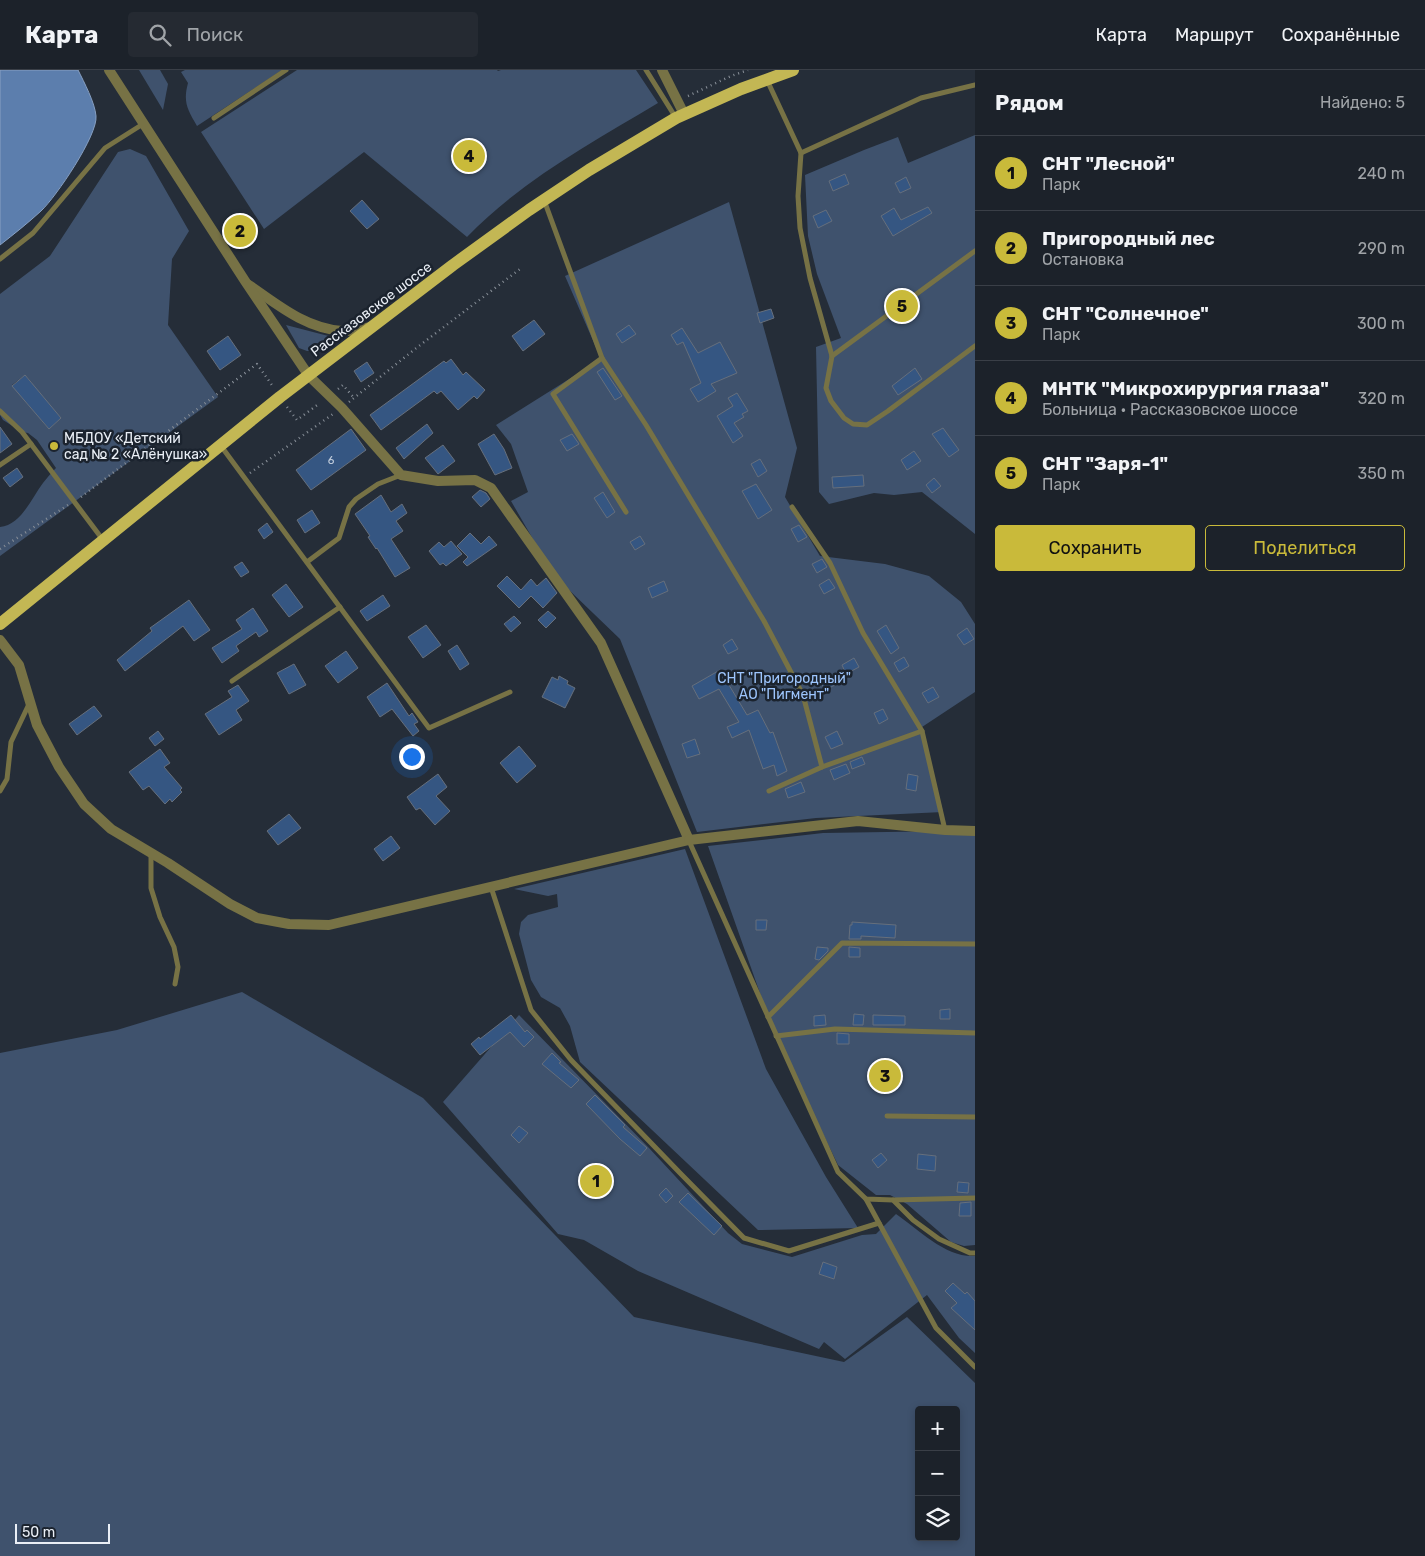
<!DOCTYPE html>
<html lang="ru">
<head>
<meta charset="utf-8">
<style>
	:root { --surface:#1c222a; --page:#252a32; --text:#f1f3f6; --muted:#a0a4a8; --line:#3a3f47; --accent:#c9ba3a }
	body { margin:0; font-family:Rubik,sans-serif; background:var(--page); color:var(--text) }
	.controls { position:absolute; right:15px; bottom:15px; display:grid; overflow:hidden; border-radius:5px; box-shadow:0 2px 8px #0003 }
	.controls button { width:45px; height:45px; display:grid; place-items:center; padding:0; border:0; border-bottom:1px solid var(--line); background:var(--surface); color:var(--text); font:25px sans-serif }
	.scale { position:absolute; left:15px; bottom:12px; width:95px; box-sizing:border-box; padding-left:5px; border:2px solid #eaeff6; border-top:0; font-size:14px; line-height:18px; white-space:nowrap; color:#eaeff6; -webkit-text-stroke:4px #1b232e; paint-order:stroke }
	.you { position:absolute; left:411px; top:686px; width:18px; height:18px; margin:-12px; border:4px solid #fff; border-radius:50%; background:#1a73e8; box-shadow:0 0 0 8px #1a73e833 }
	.badge { display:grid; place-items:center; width:32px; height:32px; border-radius:50%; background:var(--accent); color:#111; font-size:16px; font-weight:700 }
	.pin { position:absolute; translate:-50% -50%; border:2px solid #fff; box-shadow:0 1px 5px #0006 }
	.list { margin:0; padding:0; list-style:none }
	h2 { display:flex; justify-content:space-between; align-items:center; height:65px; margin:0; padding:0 20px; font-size:21px }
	h2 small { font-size:16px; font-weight:400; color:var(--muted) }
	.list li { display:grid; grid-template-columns:32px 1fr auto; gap:15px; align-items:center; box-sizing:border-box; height:75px; padding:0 20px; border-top:1px solid var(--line) }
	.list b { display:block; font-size:19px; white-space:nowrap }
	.list p { margin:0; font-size:16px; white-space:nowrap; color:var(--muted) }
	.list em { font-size:16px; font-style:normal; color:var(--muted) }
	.actions { display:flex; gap:10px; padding:15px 20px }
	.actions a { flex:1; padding:11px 0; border:1px solid var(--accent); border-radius:5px; text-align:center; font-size:18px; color:var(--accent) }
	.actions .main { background:var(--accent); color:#111 }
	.icon { flex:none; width:28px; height:28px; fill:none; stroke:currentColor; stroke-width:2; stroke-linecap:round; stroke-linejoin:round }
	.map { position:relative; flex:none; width:975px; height:1486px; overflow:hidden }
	header { display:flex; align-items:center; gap:30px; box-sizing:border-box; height:70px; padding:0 25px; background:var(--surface); border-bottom:1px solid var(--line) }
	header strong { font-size:24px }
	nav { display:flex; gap:28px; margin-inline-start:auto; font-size:18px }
	.search { width:350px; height:45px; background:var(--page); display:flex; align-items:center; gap:12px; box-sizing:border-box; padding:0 18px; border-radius:5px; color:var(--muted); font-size:19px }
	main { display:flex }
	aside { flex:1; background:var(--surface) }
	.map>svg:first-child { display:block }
	.green { fill:#3f526d; fill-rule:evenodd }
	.water { fill:#5c7ead; stroke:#87a0c3 }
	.building { fill:#355682; stroke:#666f7c }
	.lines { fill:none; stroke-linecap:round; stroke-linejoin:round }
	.path { stroke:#899099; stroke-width:2.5; stroke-dasharray:1 4; stroke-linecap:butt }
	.service { stroke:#777245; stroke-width:5 }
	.minor { stroke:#777245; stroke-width:10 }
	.primary { stroke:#c3b754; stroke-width:12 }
	.poi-dot { fill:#c9ba3a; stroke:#1b232e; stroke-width:2 }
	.labels { text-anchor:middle; stroke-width:5; stroke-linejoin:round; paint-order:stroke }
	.number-label { font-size:11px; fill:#bdc9d9 }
	.street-label { font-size:14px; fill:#eaeff6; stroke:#1b232e }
	.poi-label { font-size:14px; fill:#eaeff6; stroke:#1b232e; text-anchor:start }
	.park-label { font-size:14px; fill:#9dc5fd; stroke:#1b232e }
</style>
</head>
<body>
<header>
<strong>Карта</strong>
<div class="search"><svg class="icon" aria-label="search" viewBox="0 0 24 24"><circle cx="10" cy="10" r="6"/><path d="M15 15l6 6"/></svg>Поиск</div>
<nav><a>Карта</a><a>Маршрут</a><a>Сохранённые</a></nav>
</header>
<main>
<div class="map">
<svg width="975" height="1486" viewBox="0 0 975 1486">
	<rect width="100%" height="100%" fill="#252d38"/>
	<!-- green -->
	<g class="green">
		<polygon points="139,0 160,0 168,14 163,40"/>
		<path d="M185,0H282L197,56C187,39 183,32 188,13L181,2Z"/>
		<path d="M297,0H497L498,1L501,0H636L658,33C591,73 521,111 467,167L364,82L264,159L201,62Z"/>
		<polygon points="975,65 975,464 922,422 894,425 874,423 829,434 819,422 816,277 841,268 817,204 808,166 805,105 864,80 898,67 908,93"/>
		<path d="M130,79L146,86L189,161L172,189L168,255L218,327L0,486V457C21,455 31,429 43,413C47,408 51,403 56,398L37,370L28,363L22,362L3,350L0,345V224L50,186L118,82ZM25,305L32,313L20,324L12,315ZM38,321L45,329L33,340L26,332ZM54,340L61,348L49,359L41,350Z"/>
		<polygon points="729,132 797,378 785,427 820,486 885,494 929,506 961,532 975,554 975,622 922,657 943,742 816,748 697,762 620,569 567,518 541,483 511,431 528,422 511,374 496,355 601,289 565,206"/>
		<polygon points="286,255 340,269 323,281 307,281 299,278"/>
		<polygon points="950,761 975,764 975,1175 964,1176 951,1172 907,1134 890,1125 876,1125 838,1095 773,960 708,776 823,763"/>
		<polygon points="685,779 766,999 826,1107 858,1158 758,1160 580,992 570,956 560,938 541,927 531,910 519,864 521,852 528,845 558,837 557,824 548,826 514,819"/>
		<path d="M242,922L423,1028L634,1247L844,1292L907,1247L975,1313V1486H0V983L117,960ZM919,1340H956V1467H919Z"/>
		<path d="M519,945L649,1078L728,1163L742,1174L792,1187L862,1165L876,1164L896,1144C919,1160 946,1188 975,1186V1283L959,1268L927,1225L845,1289L824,1272L819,1279L638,1201L584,1170L558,1164L443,1032Z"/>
	</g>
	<!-- water -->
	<path class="water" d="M0,0H78C84,12 95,33 96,46C98,65 56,127 41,141C28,153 14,164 0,175Z"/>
	<!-- building -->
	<g class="building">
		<polygon points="845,104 849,114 833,121 829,111"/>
		<polygon points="906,107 911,118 900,123 895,113"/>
		<polygon points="362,130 379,149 367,159 350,141"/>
		<polygon points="928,137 932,143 893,166 881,146 894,138 901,150"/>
		<polygon points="826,140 832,151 818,158 813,146"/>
		<polygon points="771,239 774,248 760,253 757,243"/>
		<polygon points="534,250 545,264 523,281 512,266"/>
		<polygon points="629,255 636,264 622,273 616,264"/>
		<polygon points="682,258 698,283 720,272 737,303 711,314 716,321 698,332 690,319 701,313 683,272 677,275 671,265"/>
		<polygon points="228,266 241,285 220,300 207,281"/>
		<polygon points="451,289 463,305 466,302 485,320 477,329 474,326 458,340 441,321 437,324 434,321 381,360 370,345 444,291 446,293"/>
		<polygon points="367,292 374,303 361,312 354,301"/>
		<polygon points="603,298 622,326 615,330 597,302"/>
		<polygon points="915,298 922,309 898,325 892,316"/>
		<polygon points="25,305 61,348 49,359 12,316"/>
		<polygon points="737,323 748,341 742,344 744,347 734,353 743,366 733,373 717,346 733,336 728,328"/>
		<polygon points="427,354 433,363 404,389 396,378"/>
		<polygon points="0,357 12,374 0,383"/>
		<polygon points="943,358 959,380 949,387 932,364"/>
		<polygon points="351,359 366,380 311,420 296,400"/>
		<polygon points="494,364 504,379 512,398 495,405 478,374"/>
		<polygon points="572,364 579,374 567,381 560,370"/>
		<polygon points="443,375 455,391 438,404 425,388"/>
		<polygon points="914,381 921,391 907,400 901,390"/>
		<polygon points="760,389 767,401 758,407 751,394"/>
		<polygon points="17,398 23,407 10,417 3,408"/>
		<polygon points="863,405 864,416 833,418 832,407"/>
		<polygon points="934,408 941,416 932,423 926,415"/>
		<polygon points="756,414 772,440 758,449 742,421"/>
		<polygon points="480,420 486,423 490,429 481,437 472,427"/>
		<polygon points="603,422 615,442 607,448 594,428"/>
		<polygon points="381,425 391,442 402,434 407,443 396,451 403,461 391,469 410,498 395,507 377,478 376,479 368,467 370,466 355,444"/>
		<polygon points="312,440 320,453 305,463 297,450"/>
		<polygon points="267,453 273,462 264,469 258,460"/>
		<polygon points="799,455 807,467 798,472 791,459"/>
		<polygon points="470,463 481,474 489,466 497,475 467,496 463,492 468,487 457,476"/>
		<polygon points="640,466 645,474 635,480 630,472"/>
		<polygon points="451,471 462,484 446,496 443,493 440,495 429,481 439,472 444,477"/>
		<polygon points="822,489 827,497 817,503 812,494"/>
		<polygon points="242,492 249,502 241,507 234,497"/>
		<polygon points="507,506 521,520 531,509 537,516 546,508 557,523 543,538 531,526 519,538 497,516"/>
		<polygon points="829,509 835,518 824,524 819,515"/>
		<polygon points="664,511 668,521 652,528 648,518"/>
		<polygon points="286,514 303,537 289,547 272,525"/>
		<polygon points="383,525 390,536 367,551 360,541"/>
		<polygon points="189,530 210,560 194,571 183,556 125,601 117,590 152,561 150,558"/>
		<polygon points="253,538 268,561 259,567 256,562 236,576 239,581 222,593 212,578 242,559 236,550"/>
		<polygon points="548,541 556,548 546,558 538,550"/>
		<polygon points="514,546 521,553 511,562 504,554"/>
		<polygon points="426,555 441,575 423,588 408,567"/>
		<polygon points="886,555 899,578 891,584 877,561"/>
		<polygon points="967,558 974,569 964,575 957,565"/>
		<polygon points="732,569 738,579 728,584 723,575"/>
		<polygon points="457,575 469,594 460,600 448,581"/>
		<polygon points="346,581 358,598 338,613 325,596"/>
		<polygon points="904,587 909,596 899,602 894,593"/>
		<polygon points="854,588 859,597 846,604 842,595"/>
		<polygon points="294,594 306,615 289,624 277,603"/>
		<polygon points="720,600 747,645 758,640 770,663 773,662 787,701 777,706 774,695 763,699 749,660 732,668 727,657 739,652 719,619 699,629 692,616"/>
		<polygon points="559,606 568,611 567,614 575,618 565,638 542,627 552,607 558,610"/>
		<polygon points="830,606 835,615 825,620 820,611"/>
		<polygon points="387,613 409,646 412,643 418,652 414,654 419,661 413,666 392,639 380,647 367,627"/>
		<polygon points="238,615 249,631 236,640 242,650 219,665 205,644 232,627 228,621"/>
		<polygon points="933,617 939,627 928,633 922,623"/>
		<polygon points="94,636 102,646 77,665 69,654"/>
		<polygon points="883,639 888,649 879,654 874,643"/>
		<polygon points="158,661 164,669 155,676 149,668"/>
		<polygon points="837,661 843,674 831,679 825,667"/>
		<polygon points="695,669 700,684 687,688 682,674"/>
		<polygon points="519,676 536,696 517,713 500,693"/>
		<polygon points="160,679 170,693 164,697 182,718 180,720 182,722 172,732 170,729 165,734 149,716 143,720 129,702"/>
		<polygon points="862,687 865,694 852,699 850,692"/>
		<polygon points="846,694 850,703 834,710 830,700"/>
		<polygon points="438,704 447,717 436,726 450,741 435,755 420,738 416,740 407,727"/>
		<polygon points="908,704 918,706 916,721 906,719"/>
		<polygon points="801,712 805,722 788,728 785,719"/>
		<polygon points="289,744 301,758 278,775 267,761"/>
		<polygon points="391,766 400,778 383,791 374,779"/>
		<polygon points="756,850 767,850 766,860 756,860"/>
		<polygon points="852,852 896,855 895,868 861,866 861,869 849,869 850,855 852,855"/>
		<polygon points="817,877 828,878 828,881 819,890 815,889"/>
		<polygon points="849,877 860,878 860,887 849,887"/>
		<polygon points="950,939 950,949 940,949 940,940"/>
		<polygon points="854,944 864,945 863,955 853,955"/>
		<polygon points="511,945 525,962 527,960 534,967 524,977 510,962 480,985 471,974 479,967 480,969"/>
		<polygon points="825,945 826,955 814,956 814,946"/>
		<polygon points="873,945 905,946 905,955 873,955"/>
		<polygon points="837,963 849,964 849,974 837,974"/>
		<polygon points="552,983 561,992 559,993 579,1010 571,1018 542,994"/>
		<polygon points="595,1025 625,1055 623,1057 647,1078 640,1086 620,1069 586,1034"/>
		<polygon points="519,1056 528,1063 519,1073 511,1065"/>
		<polygon points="881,1083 887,1090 878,1098 872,1090"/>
		<polygon points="918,1084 936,1086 935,1101 917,1099"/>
		<polygon points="958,1112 969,1113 968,1123 957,1122"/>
		<polygon points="666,1118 673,1126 666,1133 659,1125"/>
		<polygon points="688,1123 722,1156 714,1165 679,1132"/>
		<polygon points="971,1132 971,1146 959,1146 960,1133"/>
		<polygon points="823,1192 837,1197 834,1209 819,1204"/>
		<polygon points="953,1213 965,1224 967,1222 975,1231 975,1260 951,1238 957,1233 945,1221"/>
	</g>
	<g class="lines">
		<!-- path -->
		<g class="path">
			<polyline points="688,26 731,6 748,0"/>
			<polyline points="338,319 343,315 354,328"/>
			<polyline points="349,332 415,279 520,199"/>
			<polyline points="287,337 297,350 320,333"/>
			<polyline points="250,403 333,344"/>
			<polyline points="81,427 257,294 274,318"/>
			<polyline points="0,479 68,435"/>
		</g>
		<!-- service -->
		<g class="service">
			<polyline points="646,0 676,48"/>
			<polyline points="767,10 801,83 798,126 800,158 810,208 832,286 826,318 831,331 844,348 853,354 867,355 888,341 975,276"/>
			<polyline points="214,48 286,0"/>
			<polyline points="801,83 921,28 975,15"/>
			<polyline points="544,130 602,288 646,355 764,551 803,625 822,697 922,661"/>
			<polyline points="0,189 33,163 105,78 143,54"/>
			<polyline points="832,286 975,181"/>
			<polyline points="602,288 553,324 626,442"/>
			<polyline points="0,341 22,362 103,470"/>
			<polyline points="221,376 429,658 510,622"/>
			<polyline points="0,395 31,374"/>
			<polyline points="792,437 830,493 863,563 922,661 945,760"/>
			<polyline points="307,492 339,468 349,437 356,429 378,414 401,405"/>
			<polyline points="232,611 340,537"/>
			<polyline points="0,721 7,709 11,672 30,632"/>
			<polyline points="769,721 822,697"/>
			<polyline points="689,771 838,1102 866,1129 893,1130 913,1150 939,1169 970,1183 975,1183"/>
			<polyline points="151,784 151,818 160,847 174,877 178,897 175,914"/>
			<polyline points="491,817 531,940 571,990 680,1103 744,1168 789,1181 879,1153"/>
			<polyline points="768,947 842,873 975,874"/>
			<polyline points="776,966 835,959 975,963"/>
			<polyline points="887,1046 975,1047"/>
			<polyline points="866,1129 936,1258 975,1297"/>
			<polyline points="893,1130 975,1128"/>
		</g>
		<!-- minor -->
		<g class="minor">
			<polyline points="662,0 684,44"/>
			<path d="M249,215C278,235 305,258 342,261C351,262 362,258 372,257"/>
			<polyline points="0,570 19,595 37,655 59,697 84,734 111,759 168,793 230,834 257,848 289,854 329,855 689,770 601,573 491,418 475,410 438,411 401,405 342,338 309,306 245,211 109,0"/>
			<polyline points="689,770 858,751 945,760 975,761"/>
		</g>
		<!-- primary -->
		<polyline class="primary" points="0,554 280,327 453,195 529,140 589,100 676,48 741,19 793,0"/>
	</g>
	<!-- markers -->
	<circle class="poi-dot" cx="54" cy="376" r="5"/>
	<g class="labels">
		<!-- number labels -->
		<g class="number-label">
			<text x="331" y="394">6</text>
		</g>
		<!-- street labels -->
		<g class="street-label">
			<text transform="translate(371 239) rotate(-37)" y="5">Рассказовское шоссе</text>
		</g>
		<!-- poi labels -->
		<g class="poi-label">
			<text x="64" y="373">МБДОУ «Детский<tspan x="64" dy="16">сад № 2 «Алёнушка»</tspan></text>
		</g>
		<!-- park labels -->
		<g class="park-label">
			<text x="784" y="613">СНТ "Пригородный"<tspan x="784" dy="16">АО "Пигмент"</tspan></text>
		</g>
	</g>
</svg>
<div class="controls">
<button>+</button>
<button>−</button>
<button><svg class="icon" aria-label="layers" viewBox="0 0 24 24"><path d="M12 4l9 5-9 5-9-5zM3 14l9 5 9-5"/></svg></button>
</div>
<div class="scale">50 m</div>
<div class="you"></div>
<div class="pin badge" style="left:596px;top:1111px">1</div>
<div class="pin badge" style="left:240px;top:161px">2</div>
<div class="pin badge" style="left:885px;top:1006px">3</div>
<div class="pin badge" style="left:469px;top:86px">4</div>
<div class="pin badge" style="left:902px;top:236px">5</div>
</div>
<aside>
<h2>Рядом<small>Найдено: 5</small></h2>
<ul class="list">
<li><span class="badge">1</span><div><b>СНТ &quot;Лесной&quot;</b><p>Парк</p></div><em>240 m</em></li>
<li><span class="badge">2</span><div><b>Пригородный лес</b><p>Остановка</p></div><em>290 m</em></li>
<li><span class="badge">3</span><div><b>СНТ &quot;Солнечное&quot;</b><p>Парк</p></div><em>300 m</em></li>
<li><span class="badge">4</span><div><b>МНТК &quot;Микрохирургия глаза&quot;</b><p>Больница · Рассказовское шоссе</p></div><em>320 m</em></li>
<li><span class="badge">5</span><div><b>СНТ &quot;Заря-1&quot;</b><p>Парк</p></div><em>350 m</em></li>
</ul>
<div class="actions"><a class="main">Сохранить</a><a>Поделиться</a></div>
</aside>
</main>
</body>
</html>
